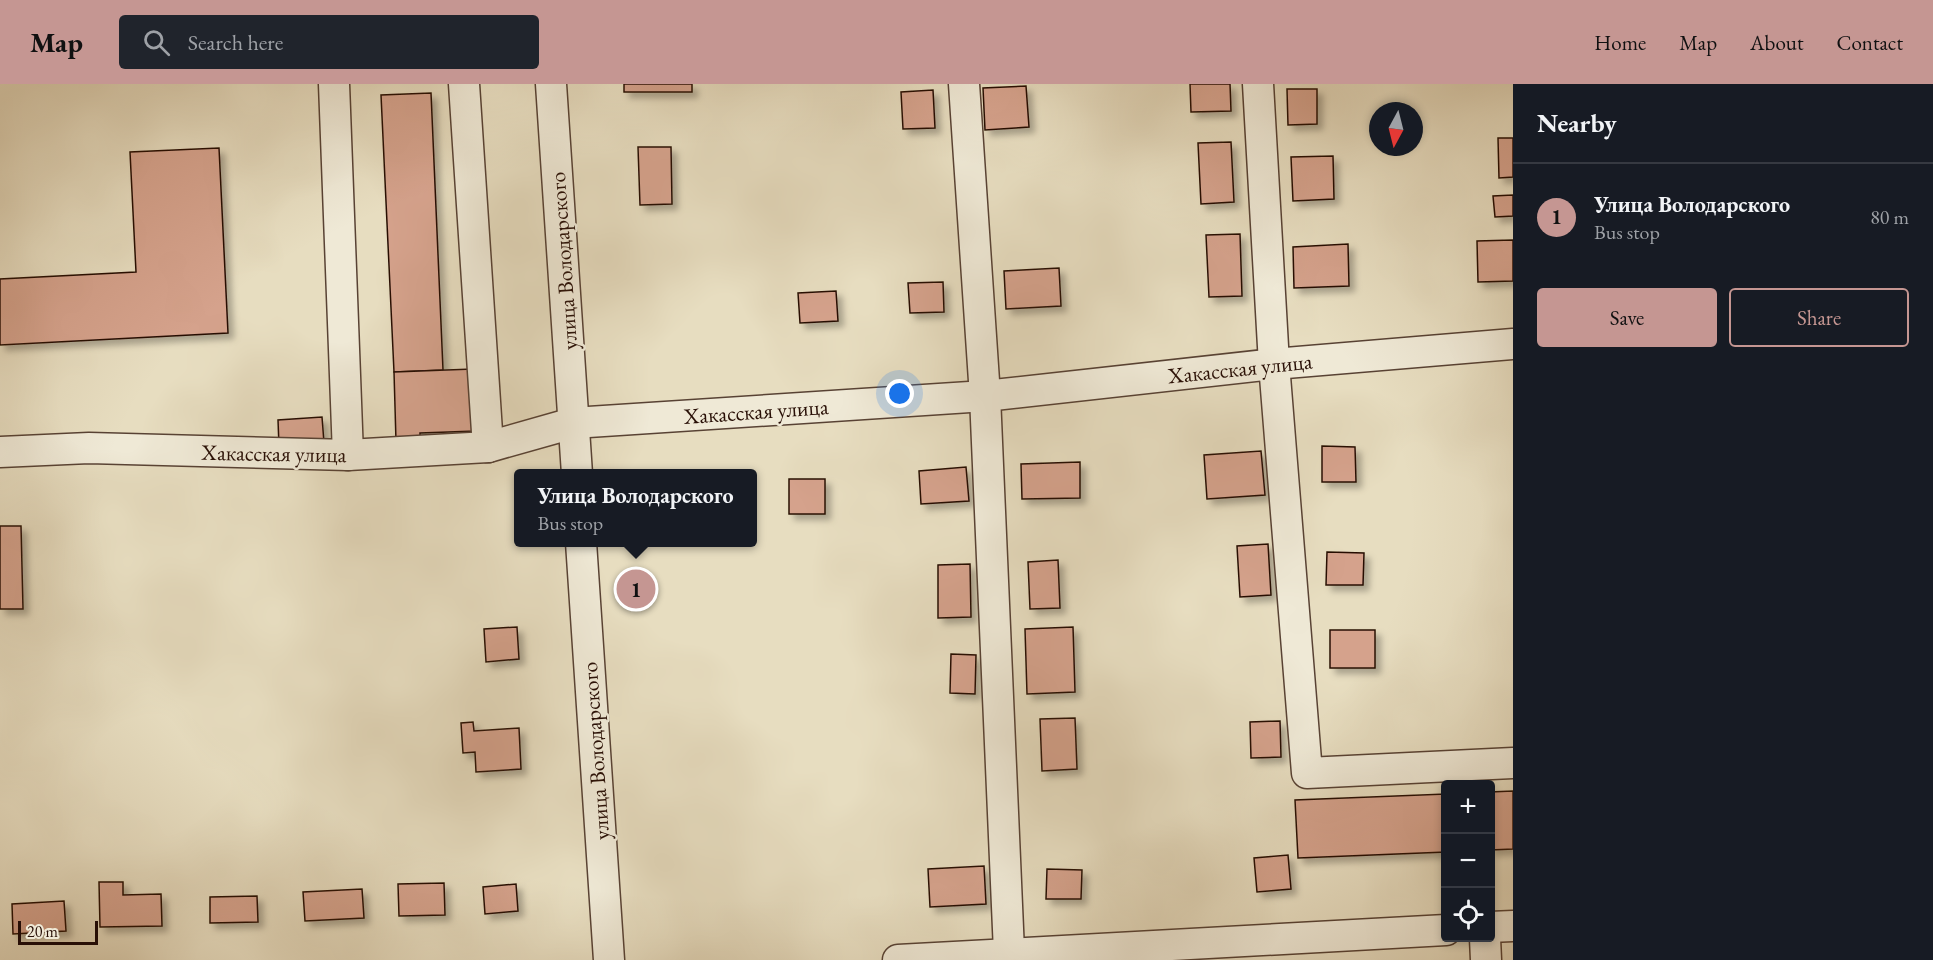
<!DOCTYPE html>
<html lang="en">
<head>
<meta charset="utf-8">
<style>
	:root { --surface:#171b24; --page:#20242c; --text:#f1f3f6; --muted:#9ea1a6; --line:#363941; --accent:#c59692 }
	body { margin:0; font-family:"EB Garamond",serif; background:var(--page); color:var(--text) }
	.controls { position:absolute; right:18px; bottom:18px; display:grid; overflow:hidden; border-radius:6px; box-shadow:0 3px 9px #0003 }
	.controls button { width:54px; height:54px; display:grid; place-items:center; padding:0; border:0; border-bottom:2px solid var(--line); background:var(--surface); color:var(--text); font:30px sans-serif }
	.compass { position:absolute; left:1369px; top:18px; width:54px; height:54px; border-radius:50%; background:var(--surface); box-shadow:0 3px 9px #0003; rotate:187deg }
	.scale { position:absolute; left:18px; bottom:15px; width:80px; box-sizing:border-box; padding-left:6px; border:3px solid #280f06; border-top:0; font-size:16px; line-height:21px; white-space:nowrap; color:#280f06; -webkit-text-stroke:4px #efe9d6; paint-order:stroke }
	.you { position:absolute; left:900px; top:310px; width:21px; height:21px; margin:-15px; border:4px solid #fff; border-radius:50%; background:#1a73e8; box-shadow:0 0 0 9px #1a73e833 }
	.badge { display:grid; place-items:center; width:39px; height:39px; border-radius:50%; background:var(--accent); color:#111; font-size:20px; font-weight:700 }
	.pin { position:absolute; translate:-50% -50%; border:3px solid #fff; box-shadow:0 2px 6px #0006 }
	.popup { position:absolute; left:514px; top:385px; width:243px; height:78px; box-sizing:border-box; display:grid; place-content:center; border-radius:6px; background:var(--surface); filter:drop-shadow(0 2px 4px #0005); font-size:20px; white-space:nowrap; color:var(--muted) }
	.popup b { font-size:22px; color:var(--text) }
	.popup::after { content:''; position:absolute; left:50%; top:100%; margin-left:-12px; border:12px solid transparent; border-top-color:var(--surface) }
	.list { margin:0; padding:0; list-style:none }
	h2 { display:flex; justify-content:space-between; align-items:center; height:78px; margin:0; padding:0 24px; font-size:26px }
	h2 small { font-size:20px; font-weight:400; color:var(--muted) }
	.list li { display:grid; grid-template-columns:39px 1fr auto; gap:18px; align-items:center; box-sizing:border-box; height:108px; padding:0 24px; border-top:2px solid var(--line) }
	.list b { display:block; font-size:22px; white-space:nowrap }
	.list p { margin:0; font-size:20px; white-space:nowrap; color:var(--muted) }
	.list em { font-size:20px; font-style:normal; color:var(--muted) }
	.actions { display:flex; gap:12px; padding:18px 24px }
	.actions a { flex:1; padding:14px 0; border:2px solid var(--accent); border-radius:6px; text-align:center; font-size:21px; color:var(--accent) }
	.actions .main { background:var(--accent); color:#111 }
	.icon { flex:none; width:33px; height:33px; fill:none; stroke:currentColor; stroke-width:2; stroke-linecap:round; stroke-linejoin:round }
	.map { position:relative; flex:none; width:1513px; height:876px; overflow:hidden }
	header { display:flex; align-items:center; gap:36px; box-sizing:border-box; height:84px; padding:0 30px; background:var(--accent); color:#111 }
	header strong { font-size:28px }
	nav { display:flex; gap:33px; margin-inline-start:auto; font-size:21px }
	.search { width:420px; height:54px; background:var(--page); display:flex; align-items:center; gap:15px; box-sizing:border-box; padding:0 21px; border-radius:6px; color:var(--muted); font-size:22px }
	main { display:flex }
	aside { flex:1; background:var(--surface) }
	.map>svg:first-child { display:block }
	.building { fill:#d5a28c; stroke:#280f06; stroke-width:1.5; filter:url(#shadow) }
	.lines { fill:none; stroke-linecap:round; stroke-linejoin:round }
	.minor-casing { stroke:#584234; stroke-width:33 }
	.minor { stroke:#efe9d6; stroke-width:30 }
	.labels { text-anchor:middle; stroke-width:5; stroke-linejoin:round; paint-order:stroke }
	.street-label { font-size:22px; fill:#280f06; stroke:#efe9d6 }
</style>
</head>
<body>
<header>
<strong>Map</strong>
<div class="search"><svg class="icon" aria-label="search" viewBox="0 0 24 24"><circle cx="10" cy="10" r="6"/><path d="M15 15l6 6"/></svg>Search here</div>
<nav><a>Home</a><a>Map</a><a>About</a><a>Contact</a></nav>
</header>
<main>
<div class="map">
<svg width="1513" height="876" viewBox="0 0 1513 876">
	<defs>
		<filter id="shadow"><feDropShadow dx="5.5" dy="5.5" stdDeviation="3" flood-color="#0004"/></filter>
	</defs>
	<rect width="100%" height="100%" fill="#e7ddc0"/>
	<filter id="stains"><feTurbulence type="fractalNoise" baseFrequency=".00333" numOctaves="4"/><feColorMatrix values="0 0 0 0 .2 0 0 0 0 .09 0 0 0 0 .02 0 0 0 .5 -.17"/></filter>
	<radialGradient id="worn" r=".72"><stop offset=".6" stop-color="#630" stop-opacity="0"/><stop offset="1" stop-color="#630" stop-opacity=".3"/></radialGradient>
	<!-- building -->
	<g class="building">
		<rect x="624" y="0" width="68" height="8"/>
		<polygon points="1190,0 1230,0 1231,27 1191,28"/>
		<polygon points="1026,2 1029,43 985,46 983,4"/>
		<polygon points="1287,5 1317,5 1317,40 1288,41"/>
		<polygon points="933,6 935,44 903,45 901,8"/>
		<polygon points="431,9 443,286 394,288 381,11"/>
		<polygon points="1498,54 1513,54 1513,93 1499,94"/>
		<polygon points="1231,58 1234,118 1201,120 1198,59"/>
		<polygon points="638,63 671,63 672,120 640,121"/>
		<polygon points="219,64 228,249 0,261 0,195 136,188 130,68"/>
		<polygon points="1333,72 1334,115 1293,117 1291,73"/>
		<polygon points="1513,111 1513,132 1495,133 1493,112"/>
		<polygon points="1240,150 1242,212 1209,213 1206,151"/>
		<polygon points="1513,156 1513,197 1478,198 1477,157"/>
		<polygon points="1348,160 1349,202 1294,204 1293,163"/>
		<polygon points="1059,184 1061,222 1006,225 1004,187"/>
		<polygon points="943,198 944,228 910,229 908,199"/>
		<polygon points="836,207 838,237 800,239 798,209"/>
		<polygon points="473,285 476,347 420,349 420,356 396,357 394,288"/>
		<polygon points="322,333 324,359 279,362 278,336"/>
		<polygon points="1322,362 1355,363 1356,398 1322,398"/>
		<polygon points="1261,367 1265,411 1207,415 1204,371"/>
		<polygon points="1080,378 1080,414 1022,415 1021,380"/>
		<polygon points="966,383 969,417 921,420 919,387"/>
		<rect x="789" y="395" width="36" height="35"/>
		<polygon points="0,442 21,442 23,525 0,525"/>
		<polygon points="1268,460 1271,511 1240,513 1237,462"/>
		<polygon points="1327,468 1364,469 1363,501 1326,501"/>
		<polygon points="1058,476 1060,524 1030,525 1028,478"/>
		<polygon points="970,480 971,533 938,534 938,481"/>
		<polygon points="517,543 519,575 486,578 484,545"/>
		<polygon points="1073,543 1075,608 1027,610 1025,545"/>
		<rect x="1330" y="546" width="45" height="38"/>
		<polygon points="951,570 976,571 975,610 950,609"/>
		<polygon points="1075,634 1077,685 1042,687 1040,635"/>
		<polygon points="1280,637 1281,673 1251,674 1250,638"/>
		<polygon points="473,638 474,647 519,644 521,685 476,688 475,668 463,669 461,639"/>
		<polygon points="1513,707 1513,765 1490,766 1490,708"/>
		<polygon points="1446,710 1446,768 1298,774 1295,716"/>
		<polygon points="1288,771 1291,805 1257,808 1254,774"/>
		<polygon points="984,782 986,820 930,823 928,785"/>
		<polygon points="1047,785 1082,786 1081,815 1046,815"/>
		<polygon points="99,798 123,798 123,811 161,810 162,842 100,843"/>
		<polygon points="444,799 445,831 399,832 398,800"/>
		<polygon points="516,800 518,827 485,830 483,803"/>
		<polygon points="362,805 364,834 305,837 303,808"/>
		<polygon points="257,812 258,838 210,839 210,813"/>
		<polygon points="64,817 66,847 13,850 12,820"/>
	</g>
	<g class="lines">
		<!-- minor casing -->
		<g class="minor-casing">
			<g id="minor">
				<polyline points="334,0 348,371"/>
				<polyline points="464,0 488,363"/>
				<polyline points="551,0 577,390"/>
				<polyline points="964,0 985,312 1009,868"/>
				<polyline points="1258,0 1274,280 1307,689 1513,679"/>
				<polyline points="0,368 89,364 348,371 488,363 573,339 985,312 1274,280 1513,260"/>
				<polyline points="581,458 609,876"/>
				<polyline points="1490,843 1513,842"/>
				<polyline points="1485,854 1486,876"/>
				<polyline points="898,876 1446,846"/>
			</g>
		</g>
		<!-- minor -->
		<use href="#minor" class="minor"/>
	</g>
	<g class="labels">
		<!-- street labels -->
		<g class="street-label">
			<text transform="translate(563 177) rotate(-94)" y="8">улица Володарского</text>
			<text transform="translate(1240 284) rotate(-6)" y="8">Хакасская улица</text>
			<text transform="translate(756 327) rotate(-4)" y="8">Хакасская улица</text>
			<text transform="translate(274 369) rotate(1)" y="8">Хакасская улица</text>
			<text transform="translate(595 667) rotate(-94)" y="8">улица Володарского</text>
		</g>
	</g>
	<rect width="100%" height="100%" filter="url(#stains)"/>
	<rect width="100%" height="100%" fill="url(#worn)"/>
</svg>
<div class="controls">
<button>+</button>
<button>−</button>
<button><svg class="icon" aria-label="locate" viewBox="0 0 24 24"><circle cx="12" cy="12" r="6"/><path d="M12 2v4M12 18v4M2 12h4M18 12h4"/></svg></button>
</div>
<svg class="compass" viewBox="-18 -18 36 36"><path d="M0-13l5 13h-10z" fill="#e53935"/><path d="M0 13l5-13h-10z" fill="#9ea1a6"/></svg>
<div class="scale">20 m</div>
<div class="you"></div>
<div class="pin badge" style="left:636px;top:505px">1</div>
<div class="popup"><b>Улица Володарского</b>Bus stop</div>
</div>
<aside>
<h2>Nearby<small></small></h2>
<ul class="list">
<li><span class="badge">1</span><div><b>Улица Володарского</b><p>Bus stop</p></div><em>80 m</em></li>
</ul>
<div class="actions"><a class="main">Save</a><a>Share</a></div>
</aside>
</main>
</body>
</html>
